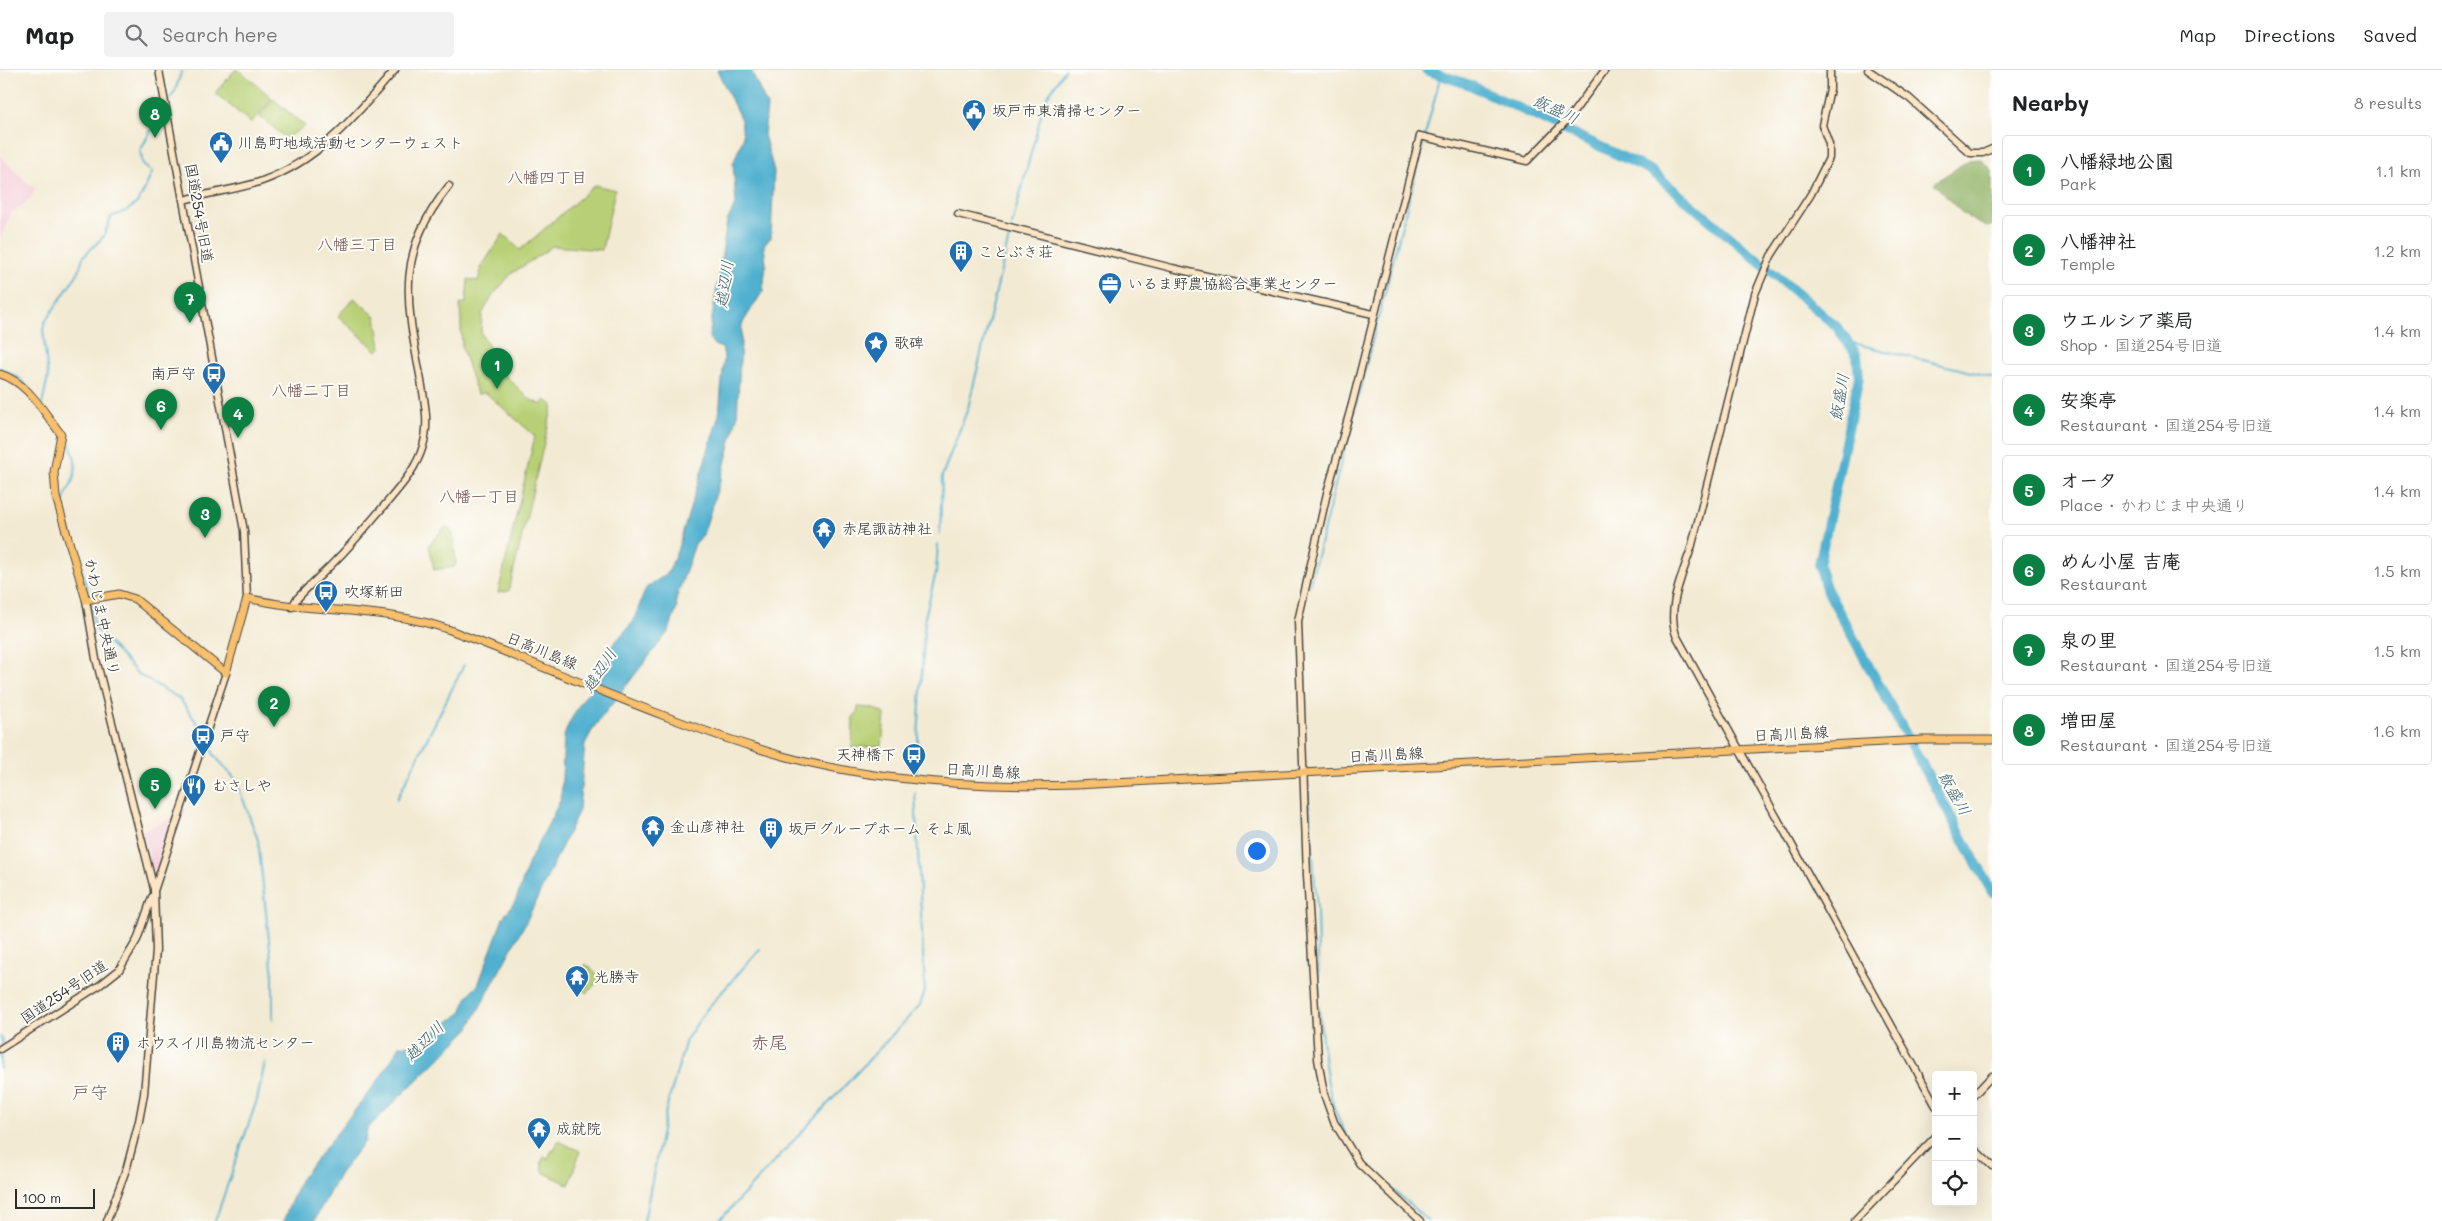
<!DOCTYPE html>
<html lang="en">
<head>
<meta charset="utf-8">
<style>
	:root { --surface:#fff; --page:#f2f2f2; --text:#202124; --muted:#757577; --line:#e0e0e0; --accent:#0b8043 }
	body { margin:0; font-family:Mali,"Klee One",sans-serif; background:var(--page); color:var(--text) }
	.controls { position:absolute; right:15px; bottom:15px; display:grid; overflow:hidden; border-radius:5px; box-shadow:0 5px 20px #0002 }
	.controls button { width:45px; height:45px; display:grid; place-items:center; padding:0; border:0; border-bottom:1px solid var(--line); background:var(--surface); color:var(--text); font:25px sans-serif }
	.scale { position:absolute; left:15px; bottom:12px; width:80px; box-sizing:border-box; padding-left:5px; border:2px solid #2b2b2b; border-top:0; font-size:14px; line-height:18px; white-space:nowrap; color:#2b2b2b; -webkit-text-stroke:4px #fdfcf7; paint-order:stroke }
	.you { position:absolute; left:1256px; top:780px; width:18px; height:18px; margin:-12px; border:4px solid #fff; border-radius:50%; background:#1a73e8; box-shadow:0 0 0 8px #1a73e833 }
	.badge { display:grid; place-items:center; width:32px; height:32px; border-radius:50%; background:var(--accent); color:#fff; font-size:16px; font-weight:700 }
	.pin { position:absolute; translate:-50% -41px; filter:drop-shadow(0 1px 2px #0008) }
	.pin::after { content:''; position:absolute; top:26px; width:18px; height:15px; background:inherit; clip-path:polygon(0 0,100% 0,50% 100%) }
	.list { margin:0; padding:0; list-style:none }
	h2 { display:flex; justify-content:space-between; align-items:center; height:65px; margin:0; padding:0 20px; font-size:21px }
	h2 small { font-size:16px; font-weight:400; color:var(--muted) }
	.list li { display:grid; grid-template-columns:32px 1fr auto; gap:15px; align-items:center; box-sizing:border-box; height:70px; margin:0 10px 10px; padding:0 10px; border:1px solid var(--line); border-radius:5px }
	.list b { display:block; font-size:19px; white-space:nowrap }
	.list p { margin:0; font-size:16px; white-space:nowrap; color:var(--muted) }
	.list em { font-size:16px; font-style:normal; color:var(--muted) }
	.icon { flex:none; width:28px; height:28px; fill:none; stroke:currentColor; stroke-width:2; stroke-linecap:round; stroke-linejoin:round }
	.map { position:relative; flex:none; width:1992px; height:1151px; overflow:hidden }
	header { display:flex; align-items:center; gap:30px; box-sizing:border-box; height:70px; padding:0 25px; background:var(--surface); border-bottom:1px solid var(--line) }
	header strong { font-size:24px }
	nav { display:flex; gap:28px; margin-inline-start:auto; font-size:18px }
	.search { width:350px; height:45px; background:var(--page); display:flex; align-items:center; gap:12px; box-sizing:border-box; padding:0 18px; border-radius:5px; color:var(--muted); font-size:19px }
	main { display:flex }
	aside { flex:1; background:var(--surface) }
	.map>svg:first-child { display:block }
	.built { fill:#f4cfdc }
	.green { fill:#b7d075; stroke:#717e50 }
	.forest { fill:#91b266; stroke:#5e6e48 }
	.water { fill:#50b0cf; stroke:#3e6e7d }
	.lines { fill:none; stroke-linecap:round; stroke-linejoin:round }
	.stream { stroke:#50b0cf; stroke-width:2 }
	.river { stroke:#50b0cf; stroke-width:10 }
	.secondary-casing { stroke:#494844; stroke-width:9 }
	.primary-casing { stroke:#494844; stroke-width:9 }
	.secondary { stroke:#fce5c4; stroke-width:6 }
	.primary { stroke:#f8bf6c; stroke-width:7 }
	.labels { text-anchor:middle; stroke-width:4; stroke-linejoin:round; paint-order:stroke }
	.poi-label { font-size:15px; fill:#2b2b2b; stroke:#fdfcf7; text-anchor:start }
	.street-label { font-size:15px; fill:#2b2b2b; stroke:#fdfcf7 }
	.water-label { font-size:16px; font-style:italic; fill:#3a606d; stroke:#fdfcf7 }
	.neighbourhood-label { font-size:16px; fill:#725252; stroke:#fdfcf7 }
	.quarter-label { font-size:18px; fill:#725252; stroke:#fdfcf7 }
</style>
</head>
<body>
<header>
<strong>Map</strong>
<div class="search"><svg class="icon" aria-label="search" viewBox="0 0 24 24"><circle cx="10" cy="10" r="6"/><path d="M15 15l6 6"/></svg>Search here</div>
<nav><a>Map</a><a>Directions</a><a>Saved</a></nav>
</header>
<main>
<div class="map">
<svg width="1992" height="1151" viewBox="0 0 1992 1151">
	<rect width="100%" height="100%" fill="#fdfcf7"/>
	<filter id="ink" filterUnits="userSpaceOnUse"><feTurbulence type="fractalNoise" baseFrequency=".02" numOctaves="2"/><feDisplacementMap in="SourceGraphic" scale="10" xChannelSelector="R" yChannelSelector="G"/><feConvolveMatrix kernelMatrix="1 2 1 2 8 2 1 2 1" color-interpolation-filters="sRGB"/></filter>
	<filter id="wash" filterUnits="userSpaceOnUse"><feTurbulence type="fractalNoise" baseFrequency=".0096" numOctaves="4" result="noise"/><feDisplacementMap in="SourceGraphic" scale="20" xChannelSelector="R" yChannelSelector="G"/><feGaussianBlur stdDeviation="1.12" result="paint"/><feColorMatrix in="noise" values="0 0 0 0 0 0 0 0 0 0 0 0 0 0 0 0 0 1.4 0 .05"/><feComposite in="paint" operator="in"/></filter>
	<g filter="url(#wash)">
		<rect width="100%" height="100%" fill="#f3ead3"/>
		<!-- built -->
		<g class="built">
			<polygon points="0,86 35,120 29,131 12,142 0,169"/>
			<polygon points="173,747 174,748 156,800 152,799 143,761"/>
		</g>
		<!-- green -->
		<g class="green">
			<polygon points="235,0 239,0 272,28 251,53 215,23"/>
			<polygon points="273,29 305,56 286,68 259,46"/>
			<polygon points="595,115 615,120 602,180 553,176 511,204 493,225 482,244 481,263 504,304 529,329 542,335 544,330 553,335 509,521 498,523 535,366 486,323 477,324 462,278 460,234 466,233 468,209 478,211 482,196 503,164 520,180"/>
			<polygon points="354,228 376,247 381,278 377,281 338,246"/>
			<polygon points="447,457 453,463 456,494 454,497 434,500 429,475 444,458"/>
			<polygon points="858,637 873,638 885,644 882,676 852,678 853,647 857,643"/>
			<polygon points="586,894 601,908 587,923 580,918 579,920 573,916"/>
			<polygon points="558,1071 580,1081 569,1115 543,1102 541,1092 544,1087 548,1089 552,1080 554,1081"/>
		</g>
		<!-- forest -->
		<path class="forest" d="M1981,89L1992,100V156L1987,157C1964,149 1949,130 1934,113L1969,90Z"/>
		<!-- water -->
		<polygon class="water" points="717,0 751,0 767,36 764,65 774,101 771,168 764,174 766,194 763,221 742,254 737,347 724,398 703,465 695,474 676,529 677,538 669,561 594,657 585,674 579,740 526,852 467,961 367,1059 365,1071 340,1103 314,1151 283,1151 300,1110 380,1008 400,976 418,973 460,944 469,924 478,915 503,848 516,830 529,792 561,729 564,666 569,653 583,629 605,603 609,579 633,552 646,518 668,503 677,481 719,345 724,287 722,278 714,275 709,268 727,151 736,133 733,94 743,68 741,50"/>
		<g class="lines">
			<!-- stream -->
			<g class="stream">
				<polyline points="168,32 175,21 182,0"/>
				<polyline points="1012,155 1045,30 1065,0"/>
				<polyline points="1849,272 1992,307"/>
				<polyline points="0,298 19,308 33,323"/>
				<path d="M42,334L48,307L43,259L45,252L78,203L83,187L104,166L111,147C141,137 140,130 152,102L143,95L140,81L164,36"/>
				<path d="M56,352C67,364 80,390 74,407C71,418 63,425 63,437L89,524L95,558L138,604L180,629L204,663"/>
				<polyline points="940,464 942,406 968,338 1011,159"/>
				<polyline points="1309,517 1441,4"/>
				<polyline points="1301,561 1303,541"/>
				<polyline points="207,667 214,685 236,710 258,770 273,906 273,950"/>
				<polyline points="916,704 925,547 936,502 938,474"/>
				<polyline points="1307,710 1317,839 1319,927"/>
				<polyline points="397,729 464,595"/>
				<path d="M1319,938C1324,986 1325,1037 1354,1078C1374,1106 1403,1128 1428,1151"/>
				<polyline points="0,967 2,970 0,999"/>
				<polyline points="215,1151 257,1030 265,992"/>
				<polyline points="644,1151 666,1040 686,970 706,940 760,879"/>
				<polyline points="719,1151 920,935 925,921 915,723"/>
			</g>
			<!-- river -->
			<polyline class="river" points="1426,0 1470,15 1650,100 1836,256 1857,285 1859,307 1819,495 1826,518 1992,822"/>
		</g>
	</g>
	<g filter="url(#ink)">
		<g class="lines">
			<!-- secondary casing -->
			<g class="secondary-casing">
				<g id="secondary">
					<polyline points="159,0 244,461 247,528"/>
					<path d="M1830,0V19L1822,55L1829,74V88L1811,124L1771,186L1755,224L1692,475C1684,502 1666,537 1676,565L1936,1036"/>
					<polyline points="1868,0 1909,28 1970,83 1983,83 1992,79"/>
					<path d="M184,130C210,122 237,120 262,111C320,90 356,45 395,0"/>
					<polyline points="958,144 1172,198 1373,244"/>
					<polyline points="86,530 96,589 154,819"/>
					<path d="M292,537L296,530C308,516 323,504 336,490C353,473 368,454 384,436C400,417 416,400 423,376C430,352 424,329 420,305C405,228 397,181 449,116"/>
					<polyline points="0,979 100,915 119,900 137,870 152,827"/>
					<polyline points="1973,1026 1992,1006"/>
					<polyline points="1973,1078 1992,1096"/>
					<polyline points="107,1151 127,1097 139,1051 144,1024 156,880 154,821 226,603"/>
					<polyline points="1420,1151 1359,1093 1334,1052 1324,1024 1318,989 1307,805 1298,551 1327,423 1352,334 1420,66 1527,91 1569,48 1605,0"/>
					<polyline points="1855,1151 1936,1066"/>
				</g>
			</g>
			<!-- primary casing -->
			<g class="primary-casing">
				<path id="primary" d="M0,304C29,313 43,342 61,364L54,402L56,427L86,530L119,524L135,529L226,603L247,528C314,544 384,536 450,560C559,602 671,654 783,686C877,712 978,718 1076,715L1922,670H1992"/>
			</g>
			<!-- secondary -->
			<use href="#secondary" class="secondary"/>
			<!-- primary -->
			<use href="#primary" class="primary"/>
		</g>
	</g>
	<!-- icons -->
	<defs>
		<g id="civic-pin" transform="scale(1.25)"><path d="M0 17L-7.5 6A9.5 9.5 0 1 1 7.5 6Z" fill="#1f6fb2" stroke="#fdfcf7"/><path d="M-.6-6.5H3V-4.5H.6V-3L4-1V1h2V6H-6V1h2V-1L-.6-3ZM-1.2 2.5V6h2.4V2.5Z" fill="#fff"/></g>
		<g id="building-pin" transform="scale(1.25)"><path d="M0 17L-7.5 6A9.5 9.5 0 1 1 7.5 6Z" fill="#1f6fb2" stroke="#fdfcf7"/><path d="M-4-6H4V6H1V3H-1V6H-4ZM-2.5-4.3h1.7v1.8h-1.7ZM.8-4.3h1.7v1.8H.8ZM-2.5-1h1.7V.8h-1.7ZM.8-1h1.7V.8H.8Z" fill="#fff"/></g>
		<g id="office-pin" transform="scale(1.25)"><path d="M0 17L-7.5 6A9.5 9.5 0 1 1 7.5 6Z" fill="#1f6fb2" stroke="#fdfcf7"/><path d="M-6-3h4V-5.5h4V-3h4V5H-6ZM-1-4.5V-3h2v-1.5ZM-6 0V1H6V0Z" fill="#fff"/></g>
		<g id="sight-pin" transform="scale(1.25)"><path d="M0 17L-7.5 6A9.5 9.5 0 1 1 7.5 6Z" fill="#1f6fb2" stroke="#fdfcf7"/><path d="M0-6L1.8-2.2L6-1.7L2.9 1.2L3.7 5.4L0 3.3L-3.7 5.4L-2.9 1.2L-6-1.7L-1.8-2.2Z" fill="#fff"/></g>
		<g id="bus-pin" transform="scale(1.25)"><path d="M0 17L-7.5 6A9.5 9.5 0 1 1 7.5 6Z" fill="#1f6fb2" stroke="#fdfcf7"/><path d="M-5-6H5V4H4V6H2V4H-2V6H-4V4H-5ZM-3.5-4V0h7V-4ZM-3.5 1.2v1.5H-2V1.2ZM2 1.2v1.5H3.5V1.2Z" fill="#fff"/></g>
		<g id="temple-pin" transform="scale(1.25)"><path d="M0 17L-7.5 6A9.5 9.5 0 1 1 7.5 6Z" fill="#1f6fb2" stroke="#fdfcf7"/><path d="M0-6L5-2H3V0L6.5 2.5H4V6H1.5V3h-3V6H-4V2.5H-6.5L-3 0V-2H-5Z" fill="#fff"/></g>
		<g id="restaurant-pin" transform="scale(1.25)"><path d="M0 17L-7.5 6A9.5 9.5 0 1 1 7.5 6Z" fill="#1f6fb2" stroke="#fdfcf7"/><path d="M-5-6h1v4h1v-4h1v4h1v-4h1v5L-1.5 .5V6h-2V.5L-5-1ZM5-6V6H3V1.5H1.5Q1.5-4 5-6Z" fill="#fff"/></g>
	</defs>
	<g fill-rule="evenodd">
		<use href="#civic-pin" x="974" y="41"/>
		<use href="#civic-pin" x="221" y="73"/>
		<use href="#building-pin" x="961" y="182"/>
		<use href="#office-pin" x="1110" y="214"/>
		<use href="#sight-pin" x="876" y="273"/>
		<use href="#bus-pin" x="214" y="304"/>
		<use href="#temple-pin" x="824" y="459"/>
		<use href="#bus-pin" x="326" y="522"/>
		<use href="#bus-pin" x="203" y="666"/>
		<use href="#bus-pin" x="914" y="685"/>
		<use href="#restaurant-pin" x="194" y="716"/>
		<use href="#temple-pin" x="653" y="757"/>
		<use href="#building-pin" x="771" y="759"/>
		<use href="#temple-pin" x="577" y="907"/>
		<use href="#building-pin" x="118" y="973"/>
		<use href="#temple-pin" x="539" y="1059"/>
	</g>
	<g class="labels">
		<!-- poi labels -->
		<g class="poi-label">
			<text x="992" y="46">坂戸市東清掃センター</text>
			<text x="238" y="78">川島町地域活動センターウェスト</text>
			<text x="978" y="187">ことぶき荘</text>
			<text x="1128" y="219">いるま野農協総合事業センター</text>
			<text x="894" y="278">歌碑</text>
			<text x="196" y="309" text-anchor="end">南戸守</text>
			<text x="842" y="464">赤尾諏訪神社</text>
			<text x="344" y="527">吹塚新田</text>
			<text x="220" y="671">戸守</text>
			<text x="896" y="690" text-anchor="end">天神橋下</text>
			<text x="212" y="721">むさしや</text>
			<text x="670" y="762">金山彦神社</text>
			<text x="788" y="764">坂戸グループホーム そよ風</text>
			<text x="594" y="912">光勝寺</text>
			<text x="136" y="978">ホウスイ川島物流センター</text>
			<text x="556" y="1064">成就院</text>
		</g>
		<!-- street labels -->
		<g class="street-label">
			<text transform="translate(199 143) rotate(80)" y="5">国道254号旧道</text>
			<text transform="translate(102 547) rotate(78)" y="5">かわじま中央通り</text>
			<text transform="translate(542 581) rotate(22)" y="5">日高川島線</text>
			<text transform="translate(1791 664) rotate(-3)" y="5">日高川島線</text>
			<text transform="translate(1386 685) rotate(-3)" y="5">日高川島線</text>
			<text transform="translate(983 701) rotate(3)" y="5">日高川島線</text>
			<text transform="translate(64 922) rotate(-34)" y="5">国道254号旧道</text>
		</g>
		<!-- water labels -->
		<g class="water-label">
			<text transform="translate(1556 39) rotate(25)" y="6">飯盛川</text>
			<text transform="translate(724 214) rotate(-82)" y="6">越辺川</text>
			<text transform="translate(1839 327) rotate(-80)" y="6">飯盛川</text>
			<text transform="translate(599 600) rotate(-57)" y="6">越辺川</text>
			<text transform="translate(1955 723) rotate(61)" y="6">飯盛川</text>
			<text transform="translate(424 971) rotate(-45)" y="6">越辺川</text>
		</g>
		<!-- neighbourhood labels -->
		<g class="neighbourhood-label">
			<text x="547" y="113">八幡四丁目</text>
			<text x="357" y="180">八幡三丁目</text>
			<text x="311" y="326">八幡二丁目</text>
			<text x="479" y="432">八幡一丁目</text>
		</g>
		<!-- quarter labels -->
		<g class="quarter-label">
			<text x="769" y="979">赤尾</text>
			<text x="90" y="1029">戸守</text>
		</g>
	</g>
</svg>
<div class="controls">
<button>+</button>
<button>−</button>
<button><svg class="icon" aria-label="locate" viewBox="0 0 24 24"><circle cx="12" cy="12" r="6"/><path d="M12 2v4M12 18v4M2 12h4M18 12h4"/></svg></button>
</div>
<div class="scale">100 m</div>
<div class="you"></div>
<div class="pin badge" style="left:497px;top:319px">1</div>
<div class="pin badge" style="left:274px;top:657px">2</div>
<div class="pin badge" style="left:205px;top:468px">3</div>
<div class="pin badge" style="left:238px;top:368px">4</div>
<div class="pin badge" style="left:155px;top:739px">5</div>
<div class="pin badge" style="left:161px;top:360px">6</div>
<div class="pin badge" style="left:190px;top:253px">7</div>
<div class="pin badge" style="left:155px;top:68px">8</div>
</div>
<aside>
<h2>Nearby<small>8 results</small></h2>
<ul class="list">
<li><span class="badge">1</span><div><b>八幡緑地公園</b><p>Park</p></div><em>1.1 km</em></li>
<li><span class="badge">2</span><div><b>八幡神社</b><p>Temple</p></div><em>1.2 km</em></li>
<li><span class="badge">3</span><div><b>ウエルシア薬局</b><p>Shop · 国道254号旧道</p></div><em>1.4 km</em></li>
<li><span class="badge">4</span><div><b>安楽亭</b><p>Restaurant · 国道254号旧道</p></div><em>1.4 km</em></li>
<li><span class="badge">5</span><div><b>オータ</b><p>Place · かわじま中央通り</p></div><em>1.4 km</em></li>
<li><span class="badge">6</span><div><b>めん小屋 吉庵</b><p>Restaurant</p></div><em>1.5 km</em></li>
<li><span class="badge">7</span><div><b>泉の里</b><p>Restaurant · 国道254号旧道</p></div><em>1.5 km</em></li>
<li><span class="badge">8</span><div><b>増田屋</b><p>Restaurant · 国道254号旧道</p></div><em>1.6 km</em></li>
</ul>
</aside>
</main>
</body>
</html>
